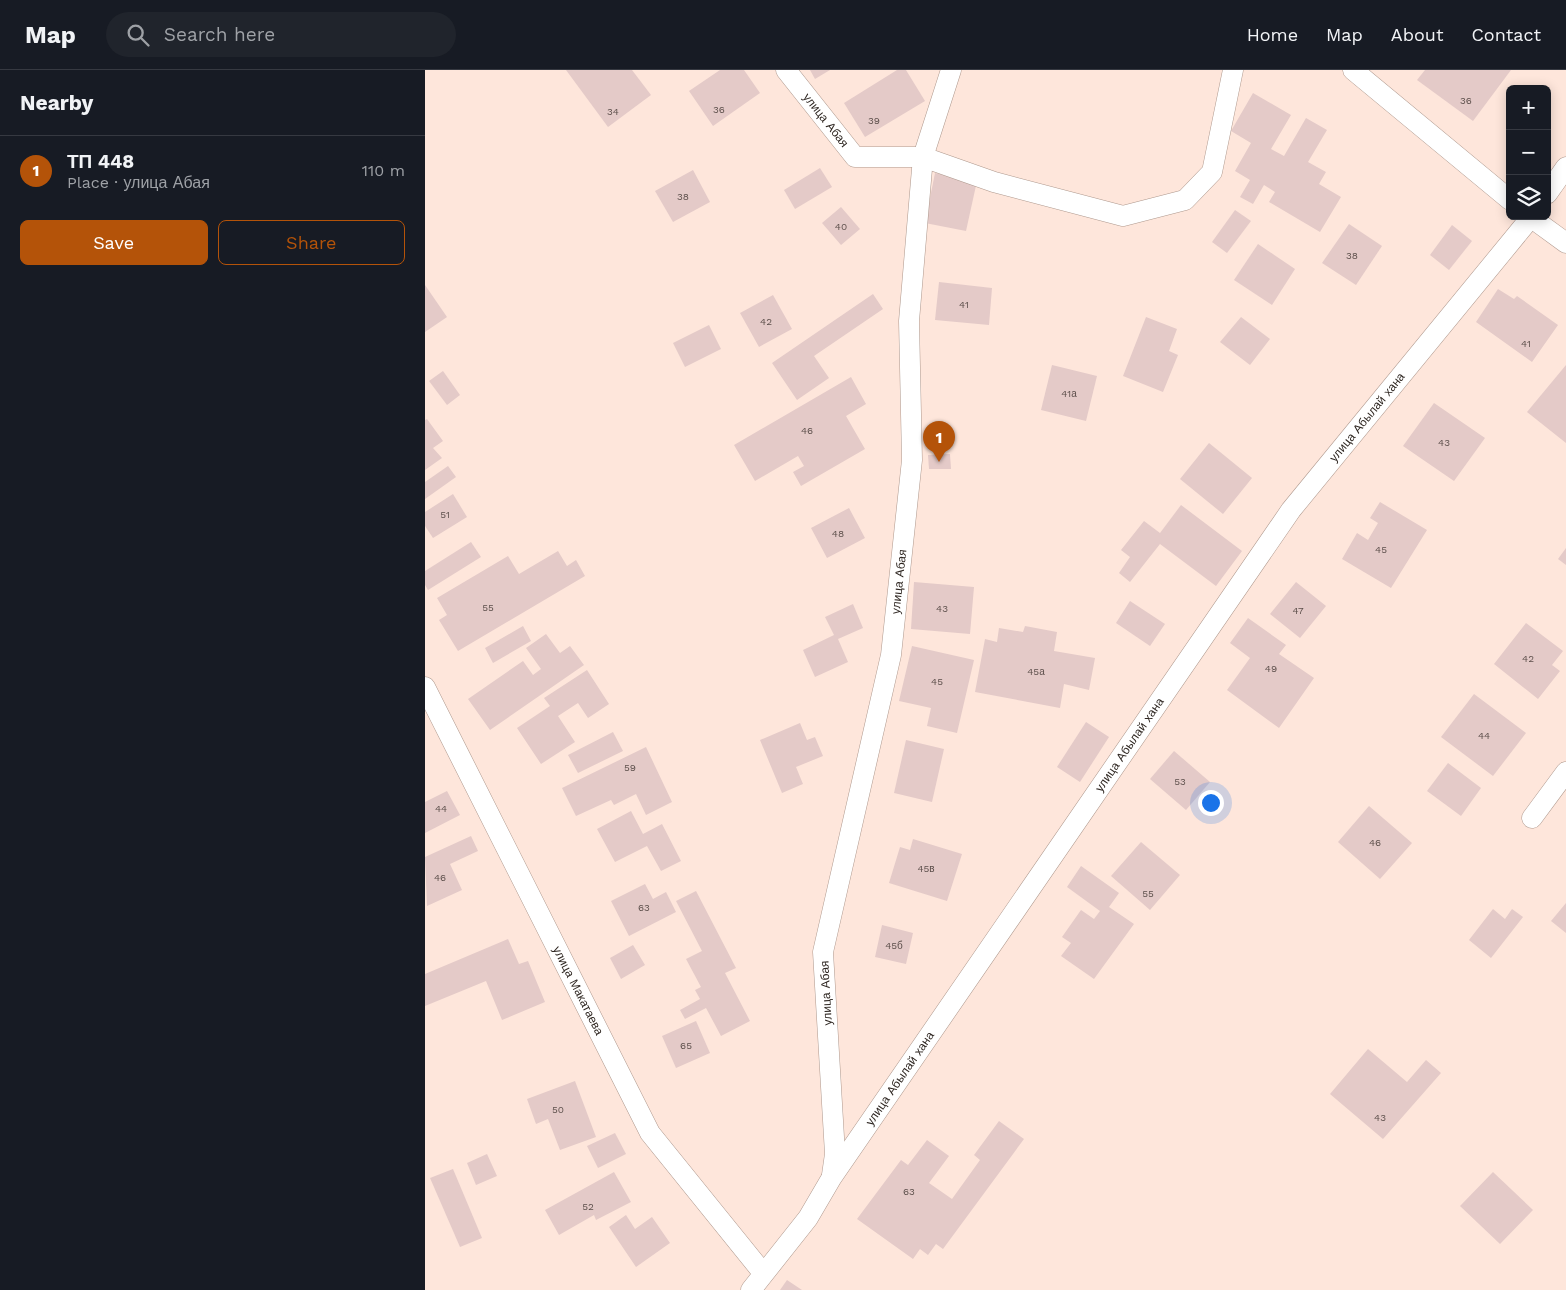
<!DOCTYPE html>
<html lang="en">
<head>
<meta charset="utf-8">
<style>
	:root { --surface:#171b24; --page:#20242c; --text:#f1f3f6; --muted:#9ea1a6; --line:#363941; --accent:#b45309 }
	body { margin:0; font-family:"Work Sans",sans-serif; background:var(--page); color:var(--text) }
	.controls { position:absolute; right:15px; top:15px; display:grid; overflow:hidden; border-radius:8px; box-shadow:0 2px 12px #0003 }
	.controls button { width:45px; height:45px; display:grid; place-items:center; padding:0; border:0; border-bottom:1px solid var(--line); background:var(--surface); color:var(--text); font:25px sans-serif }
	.you { position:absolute; left:785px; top:732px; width:18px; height:18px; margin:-12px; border:4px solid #fff; border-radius:50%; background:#1a73e8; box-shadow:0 0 0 8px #1a73e833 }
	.badge { display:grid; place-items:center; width:32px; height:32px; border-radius:50%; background:var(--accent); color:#fff; font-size:16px; font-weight:700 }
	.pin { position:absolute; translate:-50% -41px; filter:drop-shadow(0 1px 2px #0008) }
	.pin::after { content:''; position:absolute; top:26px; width:18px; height:15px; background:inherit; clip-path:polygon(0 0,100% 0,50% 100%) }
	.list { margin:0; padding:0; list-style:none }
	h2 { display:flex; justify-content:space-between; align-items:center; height:65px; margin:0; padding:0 20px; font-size:21px }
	h2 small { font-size:16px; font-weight:400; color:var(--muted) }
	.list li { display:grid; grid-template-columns:32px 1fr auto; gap:15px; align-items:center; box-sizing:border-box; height:70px; padding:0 20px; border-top:1px solid var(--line) }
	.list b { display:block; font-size:19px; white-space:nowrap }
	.list p { margin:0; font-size:16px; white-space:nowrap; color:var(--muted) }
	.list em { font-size:16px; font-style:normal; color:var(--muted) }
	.actions { display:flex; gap:10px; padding:15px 20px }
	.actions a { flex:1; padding:11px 0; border:1px solid var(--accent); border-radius:8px; text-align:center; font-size:18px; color:var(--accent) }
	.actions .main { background:var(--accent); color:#fff }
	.icon { flex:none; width:28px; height:28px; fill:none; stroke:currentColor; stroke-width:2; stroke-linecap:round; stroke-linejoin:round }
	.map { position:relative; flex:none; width:1141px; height:1220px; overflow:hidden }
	header { display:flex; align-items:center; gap:30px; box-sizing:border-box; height:70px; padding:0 25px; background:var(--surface); border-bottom:1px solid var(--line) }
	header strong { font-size:24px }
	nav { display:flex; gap:28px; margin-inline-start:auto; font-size:18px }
	.search { width:350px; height:45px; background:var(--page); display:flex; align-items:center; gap:12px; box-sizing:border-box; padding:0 18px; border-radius:28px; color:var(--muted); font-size:19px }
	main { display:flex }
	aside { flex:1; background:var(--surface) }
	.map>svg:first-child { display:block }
	.building { fill:#e4cac8 }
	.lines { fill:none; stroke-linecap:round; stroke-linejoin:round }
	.street-casing { stroke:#ae988d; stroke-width:21 }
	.street { stroke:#fff; stroke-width:20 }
	.labels { text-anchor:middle; stroke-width:4.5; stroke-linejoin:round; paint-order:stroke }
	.number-label { font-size:10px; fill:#5c4f4b }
	.street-label { font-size:12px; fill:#2e2621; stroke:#fff }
</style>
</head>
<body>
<header>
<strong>Map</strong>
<div class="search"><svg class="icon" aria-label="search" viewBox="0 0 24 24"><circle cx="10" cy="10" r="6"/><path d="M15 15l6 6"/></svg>Search here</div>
<nav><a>Home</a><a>Map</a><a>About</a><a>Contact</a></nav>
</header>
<main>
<aside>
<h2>Nearby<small></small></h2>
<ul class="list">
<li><span class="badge">1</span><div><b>ТП 448</b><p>Place · улица Абая</p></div><em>110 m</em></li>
</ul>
<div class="actions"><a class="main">Save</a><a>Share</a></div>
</aside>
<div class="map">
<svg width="1141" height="1220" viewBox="0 0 1141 1220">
	<rect width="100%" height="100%" fill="#fee6db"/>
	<!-- building -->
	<g class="building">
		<polygon points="141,0 207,0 226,25 183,57"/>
		<polygon points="295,0 319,0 335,23 288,56 264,21"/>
		<polygon points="385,0 405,0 390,9"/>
		<polygon points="472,0 481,0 500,31 440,67 419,33"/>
		<polygon points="1000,0 1086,0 1048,51 992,10"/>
		<polygon points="828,23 866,45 846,79 859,86 881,48 902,60 883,92 901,102 894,114 916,127 895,162 844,132 850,122 839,115 828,134 815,127 825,110 810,101 826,73 806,61"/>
		<polygon points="395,98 407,117 370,139 359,120"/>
		<polygon points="268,100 285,132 248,152 230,121"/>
		<polygon points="510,103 552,111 541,161 500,153"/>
		<polygon points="416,137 435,159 416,175 397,153"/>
		<polygon points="810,140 826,151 802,183 787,172"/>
		<polygon points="924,154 957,176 931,215 897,193"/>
		<polygon points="1027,155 1047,171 1024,200 1005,185"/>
		<polygon points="833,174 870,199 847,235 809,210"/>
		<polygon points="514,212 567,218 564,255 510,250"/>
		<polygon points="0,215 22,247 0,262"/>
		<polygon points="1073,219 1089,229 1092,226 1133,255 1107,292 1051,252"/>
		<polygon points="448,224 458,239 389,286 404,308 372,330 347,293"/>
		<polygon points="348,225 367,259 334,277 315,243"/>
		<polygon points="721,247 752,259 744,281 753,285 738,322 698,306"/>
		<polygon points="816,247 845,269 825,295 795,272"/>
		<polygon points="284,255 296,279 260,297 248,273"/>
		<polygon points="627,295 672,306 661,351 616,340"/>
		<polygon points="1141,295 1141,373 1102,342"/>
		<polygon points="18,301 35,325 22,335 4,311"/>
		<polygon points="426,307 441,334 421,346 440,379 376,416 368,402 379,396 373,386 330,411 309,375"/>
		<polygon points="1009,333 1060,368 1029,411 978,376"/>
		<polygon points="2,349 18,371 8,378 17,388 0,400 0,350"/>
		<polygon points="784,373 827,408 798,444 755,409"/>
		<polygon points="525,384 526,399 504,399 503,385"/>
		<polygon points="23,396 31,407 0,429 0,412"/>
		<polygon points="28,424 42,447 8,468 0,456 0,442"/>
		<polygon points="955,432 1002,460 966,518 917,489 932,463 943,470 953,453 945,448"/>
		<polygon points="756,435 817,481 791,516 735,474 705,512 694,503 705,487 696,480 719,451 735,463"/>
		<polygon points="424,438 440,468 402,488 386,458"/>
		<polygon points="46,472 56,487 3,520 0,515 0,501"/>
		<polygon points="1141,478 1141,495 1133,489"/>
		<polygon points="133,481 142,496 151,490 160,506 33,581 14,550 22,545 12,528 83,486 94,504"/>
		<polygon points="489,512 549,517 545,564 486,559"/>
		<polygon points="871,512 901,536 875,568 845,544"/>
		<polygon points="705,531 740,554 725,576 691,553"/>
		<polygon points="428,534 438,558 413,569 423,592 390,607 378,580 409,565 400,547"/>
		<polygon points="823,548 861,575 854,584 889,608 854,658 802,620 825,588 805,573"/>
		<polygon points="1101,553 1138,581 1127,595 1135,601 1113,629 1069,594"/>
		<polygon points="98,556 106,571 68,593 60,578"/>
		<polygon points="600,556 632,562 629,581 670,588 664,620 639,614 635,638 550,622 560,569 572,572 574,558 598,562"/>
		<polygon points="121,564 135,583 145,576 159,595 65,660 43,629 98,591 108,605 116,599 101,578"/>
		<polygon points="487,576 549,590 532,663 502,656 506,638 474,631"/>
		<polygon points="162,600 184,634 163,648 153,633 133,646 150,672 116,694 92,658 125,636 119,628"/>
		<polygon points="1049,624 1101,663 1068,706 1016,667"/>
		<polygon points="661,652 684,667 655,712 632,697"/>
		<polygon points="375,653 382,670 390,667 398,686 371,697 378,714 357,723 335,670"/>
		<polygon points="188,662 198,681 153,703 143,685"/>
		<polygon points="481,670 519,679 507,732 469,723"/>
		<polygon points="221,677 247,732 221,745 211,724 189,735 186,730 151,746 137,718"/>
		<polygon points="749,681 785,712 761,740 725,709"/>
		<polygon points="1023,693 1056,718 1036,746 1002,721"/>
		<polygon points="22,721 35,745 0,763 0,732"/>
		<polygon points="944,736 987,773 955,809 913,772"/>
		<polygon points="206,741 218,764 237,754 256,791 236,801 222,776 190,792 172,759"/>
		<polygon points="46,766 53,781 25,794 37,820 2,836 0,787"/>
		<polygon points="488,769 537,784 522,831 464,813 475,777 485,780"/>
		<polygon points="716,772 755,805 725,840 686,806"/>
		<polygon points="656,796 694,823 684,837 709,854 669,909 636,886 646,873 637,867 656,840 669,849 675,841 642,817"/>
		<polygon points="220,814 228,829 241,822 251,842 204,866 186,831"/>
		<polygon points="271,821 311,898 300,903 325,951 296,966 281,938 260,949 255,940 275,929 270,920 276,917 261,889 277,881 251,831"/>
		<polygon points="1141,833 1141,863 1126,851"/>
		<polygon points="1068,839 1080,849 1087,839 1098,847 1066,888 1044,870"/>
		<polygon points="457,855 488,863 481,894 450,887"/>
		<polygon points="83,869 94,894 103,891 120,932 77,950 61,911 0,936 0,904"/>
		<polygon points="208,875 220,895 196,909 185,888"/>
		<polygon points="271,951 285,983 251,998 237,966"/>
		<polygon points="943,979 982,1012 1001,990 1016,1003 958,1069 905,1024"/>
		<polygon points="150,1011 171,1067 135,1080 123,1049 111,1054 102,1029"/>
		<polygon points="574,1051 599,1069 518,1179 511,1174 503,1185 495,1179 488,1189 432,1149 476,1090 483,1095 502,1070 524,1086 504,1113 527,1129 555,1090 549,1085"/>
		<polygon points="190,1063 201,1084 173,1098 162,1076"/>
		<polygon points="62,1084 72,1106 51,1115 42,1093"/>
		<polygon points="28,1099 57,1168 35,1177 5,1108"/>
		<polygon points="189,1102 206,1132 171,1150 169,1145 134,1165 120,1140"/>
		<polygon points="1068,1102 1108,1140 1075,1174 1035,1136"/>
		<polygon points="201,1145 210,1159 227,1147 245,1173 211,1197 184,1157"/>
		<polygon points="362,1210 377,1220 355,1220"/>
	</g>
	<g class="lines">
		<!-- street casing -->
		<g class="street-casing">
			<g id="street">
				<path id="s1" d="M361,0L430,87H498L569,112L698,146L760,130L787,102L808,0"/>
				<polyline points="928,0 1085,130"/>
				<polyline points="1122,124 1141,97"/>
				<polyline points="1104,146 1141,173"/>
				<path id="s2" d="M0,617L225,1063L338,1203"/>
				<polyline points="1107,748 1141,702"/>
				<path id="s3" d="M407,1105L410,1084L398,882L466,585L487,390L484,251L498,87L526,0"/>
				<path id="s4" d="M326,1220L383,1148L407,1107L866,440L1107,146"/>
			</g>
		</g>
		<!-- street -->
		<use href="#street" class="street"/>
	</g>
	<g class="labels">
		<!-- number labels -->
		<g class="number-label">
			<text x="1041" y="34">36</text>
			<text x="294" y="43">36</text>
			<text x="188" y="45">34</text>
			<text x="449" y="54">39</text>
			<text x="258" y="130">38</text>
			<text x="416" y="160">40</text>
			<text x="927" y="189">38</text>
			<text x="539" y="238">41</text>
			<text x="341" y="255">42</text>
			<text x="1101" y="277">41</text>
			<text x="644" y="327">41а</text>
			<text x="382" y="364">46</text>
			<text x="1019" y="376">43</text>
			<text x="20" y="448">51</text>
			<text x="413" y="467">48</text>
			<text x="956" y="483">45</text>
			<text x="63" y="541">55</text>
			<text x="517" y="542">43</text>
			<text x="873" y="544">47</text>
			<text x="1103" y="592">42</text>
			<text x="846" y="602">49</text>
			<text x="611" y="605">45а</text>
			<text x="512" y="615">45</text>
			<text x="1059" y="669">44</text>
			<text x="205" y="701">59</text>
			<text x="755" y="715">53</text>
			<text x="16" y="742">44</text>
			<text x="950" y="776">46</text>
			<text x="501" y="802">45в</text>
			<text x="15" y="811">46</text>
			<text x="723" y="827">55</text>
			<text x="219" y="841">63</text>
			<text x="469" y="879">45б</text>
			<text x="261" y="979">65</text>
			<text x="133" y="1043">50</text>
			<text x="955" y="1051">43</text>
			<text x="484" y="1125">63</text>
			<text x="163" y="1140">52</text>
		</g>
		<!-- street labels -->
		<g class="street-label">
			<text dy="4" stroke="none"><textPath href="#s1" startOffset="64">улица Абая</textPath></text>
			<text dy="4" stroke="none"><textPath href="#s4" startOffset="1069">улица Абылай хана</textPath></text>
			<text dy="4" stroke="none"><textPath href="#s3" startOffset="602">улица Абая</textPath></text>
			<text dy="4" stroke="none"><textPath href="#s4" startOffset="664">улица Абылай хана</textPath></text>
			<text dy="4" stroke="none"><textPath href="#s2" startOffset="340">улица Макатаева</textPath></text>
			<text transform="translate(401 923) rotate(-93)" y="4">улица Абая</text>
			<text dy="4" stroke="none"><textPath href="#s4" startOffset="259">улица Абылай хана</textPath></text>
		</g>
	</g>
</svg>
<div class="controls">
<button>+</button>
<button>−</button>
<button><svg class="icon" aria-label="layers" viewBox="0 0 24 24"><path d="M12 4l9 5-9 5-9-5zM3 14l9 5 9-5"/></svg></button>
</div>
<div class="you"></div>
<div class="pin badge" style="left:514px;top:392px">1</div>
</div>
</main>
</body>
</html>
